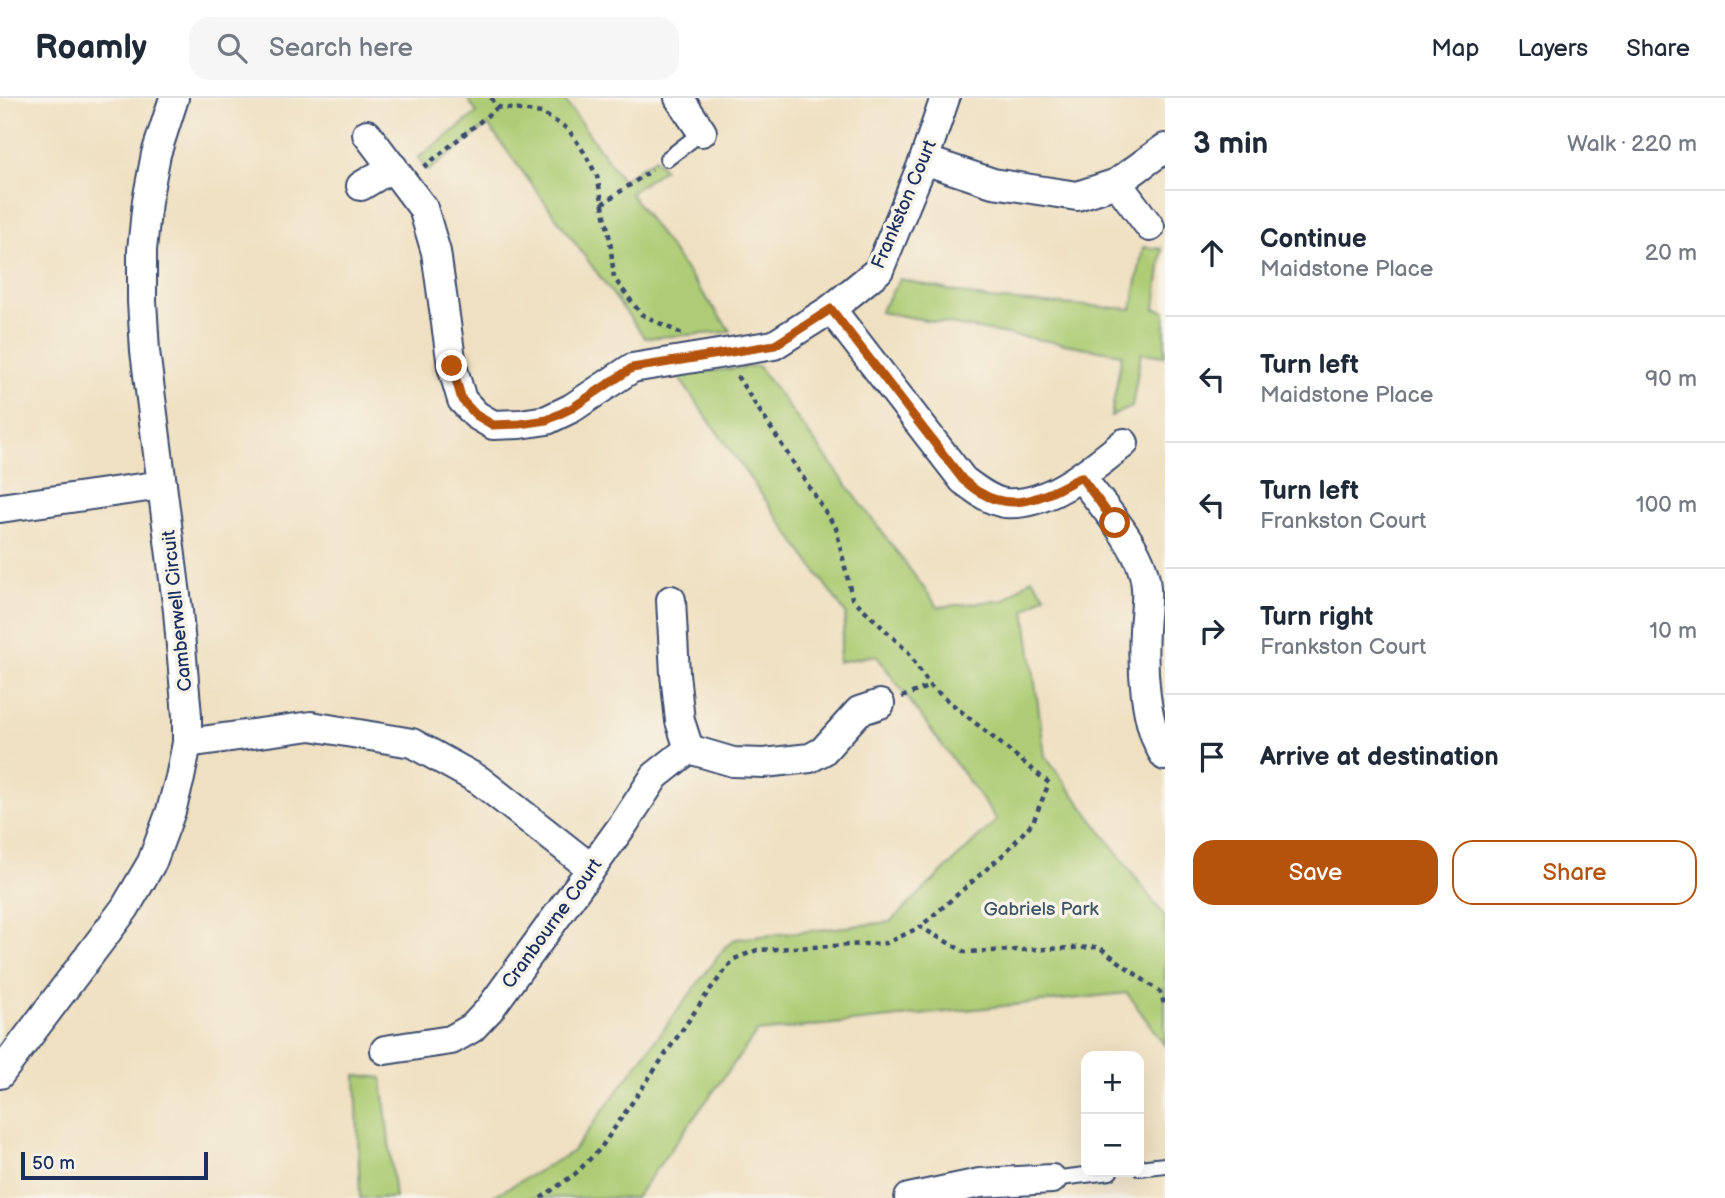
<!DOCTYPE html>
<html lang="en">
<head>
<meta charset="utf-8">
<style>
	:root { --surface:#fff; --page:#f6f6f7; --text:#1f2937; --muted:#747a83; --line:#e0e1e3; --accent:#b45309 }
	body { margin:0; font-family:"Balsamiq Sans",sans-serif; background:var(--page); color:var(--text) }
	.controls { position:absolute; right:21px; bottom:21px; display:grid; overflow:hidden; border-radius:14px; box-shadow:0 7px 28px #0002 }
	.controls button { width:63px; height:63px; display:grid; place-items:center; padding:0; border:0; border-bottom:2px solid var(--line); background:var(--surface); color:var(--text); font:35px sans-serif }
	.scale { position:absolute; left:21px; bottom:18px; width:187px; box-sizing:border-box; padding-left:7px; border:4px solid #1b2f5e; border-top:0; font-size:19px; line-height:24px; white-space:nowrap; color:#1b2f5e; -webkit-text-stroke:5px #f7f3e8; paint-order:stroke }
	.stop { position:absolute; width:21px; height:21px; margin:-16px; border:5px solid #b45309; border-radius:50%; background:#fff }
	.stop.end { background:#b45309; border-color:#fff; box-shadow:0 2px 7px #0008 }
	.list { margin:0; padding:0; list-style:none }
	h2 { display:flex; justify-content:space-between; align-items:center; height:91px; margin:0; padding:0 28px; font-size:30px }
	h2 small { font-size:23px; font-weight:400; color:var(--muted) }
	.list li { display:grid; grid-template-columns:46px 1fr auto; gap:21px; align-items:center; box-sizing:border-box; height:126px; padding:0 28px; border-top:2px solid var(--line) }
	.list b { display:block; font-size:26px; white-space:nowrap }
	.list p { margin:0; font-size:23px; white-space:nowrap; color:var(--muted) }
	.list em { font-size:23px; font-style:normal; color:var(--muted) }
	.actions { display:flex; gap:14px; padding:21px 28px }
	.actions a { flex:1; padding:16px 0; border:2px solid var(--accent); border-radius:21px; text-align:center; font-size:24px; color:var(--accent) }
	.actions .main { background:var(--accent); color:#fff }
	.icon { flex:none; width:38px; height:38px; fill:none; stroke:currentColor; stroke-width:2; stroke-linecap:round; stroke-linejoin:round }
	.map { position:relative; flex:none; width:1165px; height:1100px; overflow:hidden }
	header { display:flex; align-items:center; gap:42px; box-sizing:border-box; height:98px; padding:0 35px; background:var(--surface); border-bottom:2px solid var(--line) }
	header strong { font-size:33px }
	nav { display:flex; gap:38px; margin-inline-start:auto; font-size:24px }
	.search { width:490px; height:63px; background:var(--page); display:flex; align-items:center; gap:18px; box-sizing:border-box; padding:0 24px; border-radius:21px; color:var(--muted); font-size:26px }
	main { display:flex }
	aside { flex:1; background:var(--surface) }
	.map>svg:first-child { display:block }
	.green { fill:#adcc74; stroke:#647e69; stroke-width:2 }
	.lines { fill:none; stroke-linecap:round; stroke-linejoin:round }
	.service-casing { stroke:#3b4a6d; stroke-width:18 }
	.minor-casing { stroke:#3b4a6d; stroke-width:32 }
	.path { stroke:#3b4a6d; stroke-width:4.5; stroke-dasharray:5 5; stroke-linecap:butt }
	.service { stroke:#fff; stroke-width:14 }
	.minor { stroke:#fff; stroke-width:28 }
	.route { stroke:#b45309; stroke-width:9 }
	.labels { text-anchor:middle; stroke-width:7; stroke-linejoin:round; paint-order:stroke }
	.street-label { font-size:19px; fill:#1b2f5e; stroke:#f7f3e8 }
	.park-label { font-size:19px; fill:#405664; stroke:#f7f3e8 }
</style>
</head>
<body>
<header>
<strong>Roamly</strong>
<div class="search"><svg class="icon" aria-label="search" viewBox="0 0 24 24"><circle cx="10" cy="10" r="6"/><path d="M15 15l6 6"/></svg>Search here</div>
<nav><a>Map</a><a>Layers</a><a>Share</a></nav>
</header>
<main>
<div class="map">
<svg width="1165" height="1100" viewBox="0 0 1165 1100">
	<rect width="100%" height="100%" fill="#f7f3e8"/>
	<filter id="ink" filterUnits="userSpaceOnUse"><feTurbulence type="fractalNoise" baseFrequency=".0143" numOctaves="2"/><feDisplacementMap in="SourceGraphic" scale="14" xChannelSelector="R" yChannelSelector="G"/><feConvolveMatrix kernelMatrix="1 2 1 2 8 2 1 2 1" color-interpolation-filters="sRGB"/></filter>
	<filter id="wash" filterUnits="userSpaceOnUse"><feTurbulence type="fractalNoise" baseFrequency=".00686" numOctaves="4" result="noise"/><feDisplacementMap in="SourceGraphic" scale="28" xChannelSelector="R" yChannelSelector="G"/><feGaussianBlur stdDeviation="1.57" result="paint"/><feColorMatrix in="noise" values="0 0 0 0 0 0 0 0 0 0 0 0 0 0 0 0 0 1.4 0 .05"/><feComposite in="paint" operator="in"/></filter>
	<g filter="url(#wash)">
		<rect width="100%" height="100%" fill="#efe0c1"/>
		<!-- green -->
		<g class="green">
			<polygon points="467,0 563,0 622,82 655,60 664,71 630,95 731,234 645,240 488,27 428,73 418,60 477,15"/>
			<polygon points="1143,149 1162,151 1155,211 1165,213 1165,258 1141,255 1132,309 1111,318 1122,256 880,214 900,181 987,201 1132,211"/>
			<polygon points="758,268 938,509 1005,502 1032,480 1045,497 1025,512 1045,658 1165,819 1165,948 1127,895 757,934 635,1100 490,1100 572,1054 725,849 736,841 890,824 997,722 876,557 838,564 846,516 677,277"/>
			<polygon points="356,977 382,980 395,1100 360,1100"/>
		</g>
	</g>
	<g filter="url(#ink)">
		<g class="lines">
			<!-- service casing -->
			<g class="service-casing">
				<g id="service">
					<polyline points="667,61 702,34"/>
					<polyline points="1139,1070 1165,1067"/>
					<polyline points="1052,1081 1110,1074"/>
				</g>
			</g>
			<!-- minor casing -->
			<g class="minor-casing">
				<g id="minor">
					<polyline points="679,0 702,34"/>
					<polyline points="367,36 423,110 436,154 452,268 462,302 476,317 493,327 520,326 547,322 572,310 632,270 774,247 831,211 879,172 924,62 945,0"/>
					<polyline points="924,62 993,85 1077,98 1117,85 1165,50"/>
					<polyline points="1117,85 1150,129"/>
					<polyline points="361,88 393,69"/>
					<path d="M831,211L963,382C975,391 990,403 1005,405C1048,409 1093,370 1124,345"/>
					<path d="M1081,379C1101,406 1134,442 1143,473C1149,492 1145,513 1144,532C1142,568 1144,627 1165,658"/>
					<polyline points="0,410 162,387"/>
					<polyline points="671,502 675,576 680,623 689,651"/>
					<polyline points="187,645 311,628 412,645 479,682 591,770"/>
					<polyline points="689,651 733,664 764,665 810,660 823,653 859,613 880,606"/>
					<polyline points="385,952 451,942 472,930 489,912 625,724 655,678 689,651"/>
					<polyline points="0,976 125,810 152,764 171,713 180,680 187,645 187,618 178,513 145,253 142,203 142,152 147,103 156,56 174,0"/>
					<polyline points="909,1100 980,1085 1052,1081"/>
				</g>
			</g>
			<!-- path -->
			<g class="path">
				<polyline points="491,0 498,9 542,15 568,31 584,54 597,78 610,142 614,180 641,216 682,236"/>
				<polyline points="424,69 498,9"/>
				<polyline points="602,106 652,72"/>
				<polyline points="737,278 836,430 852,500 908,554 930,588 1049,685 1033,724 1005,755 920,829 965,854 1099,849 1160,894 1165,908"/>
				<polyline points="902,599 930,588"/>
				<polyline points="541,1100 575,1076 600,1051 709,893 734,861 757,852 887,845 920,829"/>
			</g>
			<!-- service -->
			<use href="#service" class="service"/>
			<!-- minor -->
			<use href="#minor" class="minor"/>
		</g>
	</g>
	<g class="lines" filter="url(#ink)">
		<!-- route -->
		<path class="route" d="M452,268L462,302L476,317L493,327L520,326L547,322L572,310L632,270L775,247L831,211L963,382C969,386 974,392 981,395C1015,416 1050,396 1081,379L1115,425"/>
	</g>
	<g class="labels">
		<!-- street labels -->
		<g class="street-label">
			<text transform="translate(903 106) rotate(-67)" y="7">Frankston Court</text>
			<text transform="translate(176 513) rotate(-96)" y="7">Camberwell Circuit</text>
			<text transform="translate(551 825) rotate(-54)" y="7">Cranbourne Court</text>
		</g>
		<!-- park labels -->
		<g class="park-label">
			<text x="1041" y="817">Gabriels Park</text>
		</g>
	</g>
</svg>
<div class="controls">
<button>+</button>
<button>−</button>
</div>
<div class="scale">50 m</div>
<div class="stop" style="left:1115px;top:425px"></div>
<div class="stop end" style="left:452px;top:268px"></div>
</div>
<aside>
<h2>3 min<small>Walk · 220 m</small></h2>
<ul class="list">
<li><svg class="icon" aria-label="ahead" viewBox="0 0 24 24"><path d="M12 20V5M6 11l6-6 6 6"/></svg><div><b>Continue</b><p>Maidstone Place</p></div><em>20 m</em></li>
<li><svg class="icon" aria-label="left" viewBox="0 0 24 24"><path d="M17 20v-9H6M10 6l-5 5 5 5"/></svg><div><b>Turn left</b><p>Maidstone Place</p></div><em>90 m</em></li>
<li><svg class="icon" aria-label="left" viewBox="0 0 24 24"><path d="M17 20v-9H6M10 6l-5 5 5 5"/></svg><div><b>Turn left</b><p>Frankston Court</p></div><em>100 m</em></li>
<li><svg class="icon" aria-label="right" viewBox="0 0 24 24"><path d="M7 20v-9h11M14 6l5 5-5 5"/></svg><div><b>Turn right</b><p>Frankston Court</p></div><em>10 m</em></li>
<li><svg class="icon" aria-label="arrive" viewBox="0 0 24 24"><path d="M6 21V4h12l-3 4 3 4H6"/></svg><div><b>Arrive at destination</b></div></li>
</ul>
<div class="actions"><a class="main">Save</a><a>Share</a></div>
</aside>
</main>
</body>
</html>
